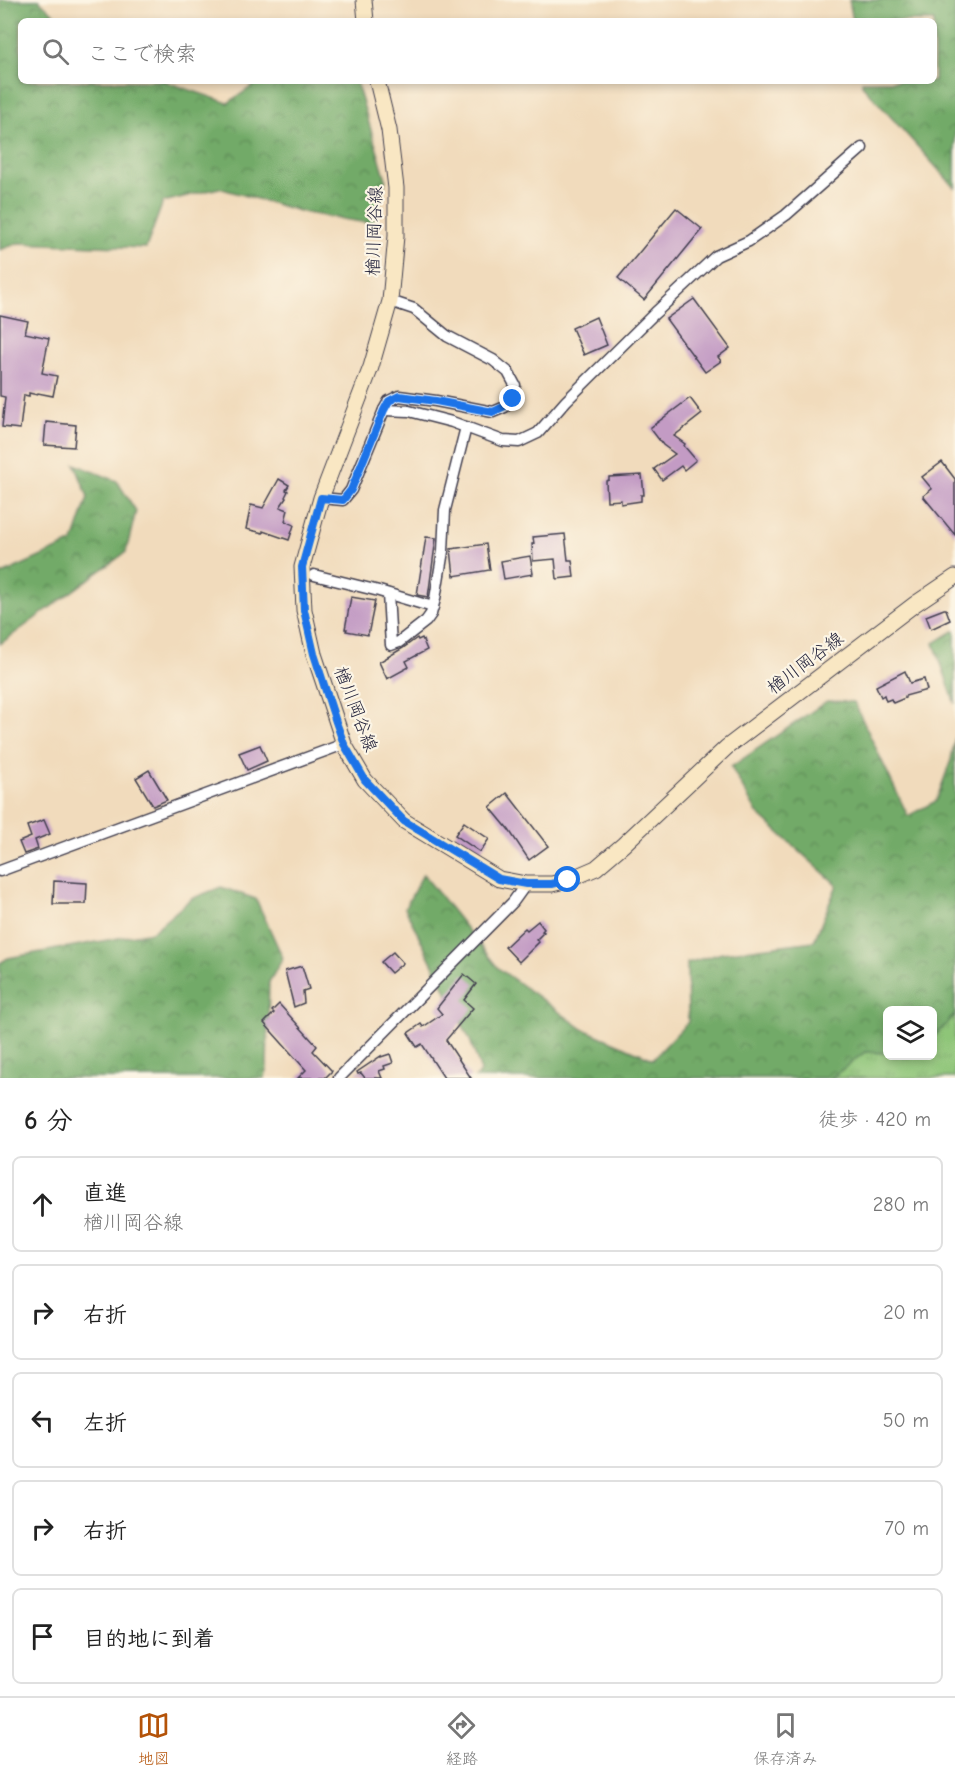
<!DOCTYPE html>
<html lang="ja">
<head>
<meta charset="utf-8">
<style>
	:root { --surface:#fff; --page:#f6f6f6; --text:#222; --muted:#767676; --line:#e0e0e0; --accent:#b45309 }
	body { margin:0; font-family:"Comic Neue","Klee One",sans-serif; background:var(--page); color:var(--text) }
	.controls { position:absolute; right:18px; bottom:18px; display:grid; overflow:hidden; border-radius:9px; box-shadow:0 3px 9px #0003 }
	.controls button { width:54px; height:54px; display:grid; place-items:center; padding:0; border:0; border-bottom:2px solid var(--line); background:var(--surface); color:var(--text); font:30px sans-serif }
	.stop { position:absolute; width:18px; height:18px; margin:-14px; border:4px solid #1a73e8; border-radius:50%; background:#fff }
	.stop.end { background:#1a73e8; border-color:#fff; box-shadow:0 2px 6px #0008 }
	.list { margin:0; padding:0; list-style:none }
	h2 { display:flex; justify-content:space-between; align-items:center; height:78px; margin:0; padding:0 24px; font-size:26px }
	h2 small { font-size:20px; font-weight:400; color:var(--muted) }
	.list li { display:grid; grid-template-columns:39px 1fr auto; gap:18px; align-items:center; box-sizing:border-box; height:96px; margin:0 12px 12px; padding:0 12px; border:2px solid var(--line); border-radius:9px }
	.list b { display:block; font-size:22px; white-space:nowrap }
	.list p { margin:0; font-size:20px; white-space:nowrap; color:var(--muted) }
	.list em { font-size:20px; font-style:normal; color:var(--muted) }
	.icon { flex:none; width:33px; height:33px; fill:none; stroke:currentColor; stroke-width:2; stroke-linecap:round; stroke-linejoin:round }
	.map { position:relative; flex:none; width:955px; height:1078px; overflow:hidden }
	.search { position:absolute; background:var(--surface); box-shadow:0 3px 9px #0003; left:18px; right:18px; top:18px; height:66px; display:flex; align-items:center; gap:15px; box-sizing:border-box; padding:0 21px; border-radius:9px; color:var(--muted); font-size:22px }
	.sheet { height:618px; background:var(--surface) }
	nav { display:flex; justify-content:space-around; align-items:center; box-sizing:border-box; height:84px; border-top:2px solid var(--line); background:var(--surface); font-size:16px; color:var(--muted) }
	nav a { display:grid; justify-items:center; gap:3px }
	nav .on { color:var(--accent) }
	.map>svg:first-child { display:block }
	.grass { fill:url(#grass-tufts); stroke:#58745a; stroke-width:1.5; fill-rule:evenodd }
	.forest { fill:url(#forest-crowns); stroke:#4a6652; stroke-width:1.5 }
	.building { fill:#c39bc4 }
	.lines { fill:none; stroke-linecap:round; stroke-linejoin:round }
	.minor-casing { stroke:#413e4e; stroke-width:13 }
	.secondary-casing { stroke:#413e4e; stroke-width:17 }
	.minor { stroke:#fff; stroke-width:10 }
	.secondary { stroke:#f9e7c3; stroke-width:15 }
	.route { stroke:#1a73e8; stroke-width:8 }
	.labels { text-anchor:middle; stroke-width:4.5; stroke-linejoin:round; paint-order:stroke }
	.street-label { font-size:18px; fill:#22223b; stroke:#fcf5e5 }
</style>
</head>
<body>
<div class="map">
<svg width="955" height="1078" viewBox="0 0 955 1078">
	<defs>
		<pattern id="grass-tufts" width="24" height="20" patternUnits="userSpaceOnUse" patternTransform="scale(1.5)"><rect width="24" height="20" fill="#8ec578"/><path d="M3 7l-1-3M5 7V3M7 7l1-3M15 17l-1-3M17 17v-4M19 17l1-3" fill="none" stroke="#7aa969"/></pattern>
		<pattern id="forest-crowns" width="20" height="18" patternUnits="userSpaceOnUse" patternTransform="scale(1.5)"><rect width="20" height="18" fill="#72aa68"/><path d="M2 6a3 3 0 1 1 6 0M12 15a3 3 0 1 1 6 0" fill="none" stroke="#5d8a57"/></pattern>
	</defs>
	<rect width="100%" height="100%" fill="#fcf5e5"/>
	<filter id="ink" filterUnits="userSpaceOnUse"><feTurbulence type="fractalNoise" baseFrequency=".0167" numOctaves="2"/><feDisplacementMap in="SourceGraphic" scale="12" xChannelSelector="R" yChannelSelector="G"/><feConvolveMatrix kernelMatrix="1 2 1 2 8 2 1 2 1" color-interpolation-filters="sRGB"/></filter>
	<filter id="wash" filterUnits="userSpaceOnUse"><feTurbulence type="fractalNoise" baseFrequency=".008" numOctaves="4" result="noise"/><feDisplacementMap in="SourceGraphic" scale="24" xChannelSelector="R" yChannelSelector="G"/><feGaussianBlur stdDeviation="1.35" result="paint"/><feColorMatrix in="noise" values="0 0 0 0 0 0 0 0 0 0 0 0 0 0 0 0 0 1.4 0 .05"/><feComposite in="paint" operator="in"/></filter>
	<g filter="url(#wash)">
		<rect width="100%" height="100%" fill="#f1dbbc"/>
		<!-- grass -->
		<path class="grass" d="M955,928V1078H783ZM888,1011H932V1056H888Z"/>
		<!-- forest -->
		<g class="forest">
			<polygon points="0,0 39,0 61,21 21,21 21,81 164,81 228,103 260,81 356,81 386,179 373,224 306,213 219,188 163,202 146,248 18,243 0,250"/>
			<polygon points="849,0 955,0 955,188 862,85 862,81 934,81 934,21 853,21"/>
			<polygon points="75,464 117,481 136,511 126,552 0,644 0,575 73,542 88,497"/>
			<polygon points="955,630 955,704 934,643"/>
			<polygon points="827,701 854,702 908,816 936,801 951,760 955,737 955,1015 933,1038 932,1011 888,1011 887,1053 865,1052 831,1078 475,1078 481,1071 470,1040 405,908 423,874 498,968 583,1029 653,1059 688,1022 687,963 722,953 814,941 837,885 757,813 731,767"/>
			<polygon points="221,887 256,899 283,958 269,982 267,1068 265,1078 0,1078 0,963 8,958 152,932 191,899"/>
		</g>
		<g id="blocks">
			<!-- building -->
			<g class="building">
				<polygon points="676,208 702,229 644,300 618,278"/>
				<polygon points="694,299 730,348 718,357 721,361 705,372 666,319"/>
				<polygon points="0,315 28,321 25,333 49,338 42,373 57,376 53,396 38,393 37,395 29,393 29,396 24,395 20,429 2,427 5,397 0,396"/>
				<polygon points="596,317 607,345 584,355 572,328"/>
				<polygon points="690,398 702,414 674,436 685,444 684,446 696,460 684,470 681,466 662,480 654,469 675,454 663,445 650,428"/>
				<polygon points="46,422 76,425 74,447 44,445"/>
				<polygon points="942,462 955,479 955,535 923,496 932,489 922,477"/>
				<polygon points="642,475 644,495 641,495 641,501 621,504 621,500 607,501 606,481 609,480 609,477"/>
				<polygon points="279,479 289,485 286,490 288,491 285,497 286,498 280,507 288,510 285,521 294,525 289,540 263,531 263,533 246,529 251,505 263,508"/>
				<polygon points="565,534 568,560 572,560 574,577 557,579 555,559 533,561 532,544 534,544 533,537"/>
				<polygon points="426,537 436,538 428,597 417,595"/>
				<polygon points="486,544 490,570 454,576 451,549"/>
				<polygon points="530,556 533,574 504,579 501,561"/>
				<polygon points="351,597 375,601 368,635 346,631 347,629 345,629"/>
				<polygon points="944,609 946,609 950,620 931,629 926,616"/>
				<polygon points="417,638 418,640 422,638 427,650 406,661 409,667 387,679 379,662 403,648"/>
				<polygon points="905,671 910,683 924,679 927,690 905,696 905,698 893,703 891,699 886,701 884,695 881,697 876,686"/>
				<polygon points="260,745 267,761 247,770 239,753"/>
				<polygon points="149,770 167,800 153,806 136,778"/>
				<polygon points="507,793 548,846 529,860 509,830 490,807"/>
				<polygon points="44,820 50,834 35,840 38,849 24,854 19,842 31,837 27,826"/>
				<polygon points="464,822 489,839 480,852 455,835"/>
				<polygon points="54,881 87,883 86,904 53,904"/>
				<polygon points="538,921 544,929 542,931 544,932 536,940 539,942 519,962 505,947 525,928 527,930"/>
				<polygon points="393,952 403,963 391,973 381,962"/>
				<polygon points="302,966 309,989 303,991 304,1003 294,1007 285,971"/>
				<polygon points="464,974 476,984 464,1000 473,1008 446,1040 471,1078 444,1078 422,1044 417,1047 408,1033 421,1024 423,1027 442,1014 437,1008"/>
				<polygon points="279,1004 317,1046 313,1051 332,1071 325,1078 298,1078 306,1070 264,1023 274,1013 272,1011"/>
				<polygon points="390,1054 393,1063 384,1066 385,1069 379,1071 382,1078 365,1078 361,1073 358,1074 357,1072 381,1056 381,1057"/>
			</g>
		</g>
	</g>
	<g filter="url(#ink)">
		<use href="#blocks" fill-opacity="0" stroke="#413e4e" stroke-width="1.5"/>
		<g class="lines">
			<!-- minor casing -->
			<g class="minor-casing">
				<g id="minor">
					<polyline points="384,410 409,411 452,422 503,441 519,442 538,433 566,401 655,313 716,256 749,241 786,215 862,148"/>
					<polyline points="321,498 343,500 351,490 384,410 389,401 399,396 436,401 493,412 505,407 513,399 515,385 508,372 493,360 447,336 414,309 390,301"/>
					<polyline points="314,575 379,591 433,607"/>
					<polyline points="388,594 391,645 399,642 426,621 431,614 435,599 443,551 445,510 466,427"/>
					<polyline points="0,871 344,744"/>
					<polyline points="339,1078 513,902 526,884"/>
				</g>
			</g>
			<!-- secondary casing -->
			<g class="secondary-casing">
				<g id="secondary">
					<polyline points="364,0 366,21"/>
					<polyline points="377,81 389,130 396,188 396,236 390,301 371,367 321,498 302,567 304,610 314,654 344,744 365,780 404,821 499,879 526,884 552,884 568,880 596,868 623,845 727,747 915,604 955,577"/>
				</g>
			</g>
			<!-- minor -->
			<use href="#minor" class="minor"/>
			<!-- secondary -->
			<use href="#secondary" class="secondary"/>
		</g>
	</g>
	<g class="lines" filter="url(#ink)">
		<!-- route -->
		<polyline class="route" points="513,399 505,406 493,412 436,401 399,396 389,401 384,410 351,490 343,500 321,498 302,567 304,610 314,654 336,722 344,744 365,780 404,821 499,879 526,884 552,884 568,880"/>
	</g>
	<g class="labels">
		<!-- street labels -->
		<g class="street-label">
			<text transform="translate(374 231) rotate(-88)" y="6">楢川岡谷線</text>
			<text transform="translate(805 663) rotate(-37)" y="6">楢川岡谷線</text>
			<text transform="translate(356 709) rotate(69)" y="6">楢川岡谷線</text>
		</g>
	</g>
</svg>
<div class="controls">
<button><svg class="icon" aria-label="layers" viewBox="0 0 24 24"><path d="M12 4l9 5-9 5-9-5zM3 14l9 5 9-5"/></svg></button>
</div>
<div class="stop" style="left:568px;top:880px"></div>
<div class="stop end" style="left:513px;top:399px"></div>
<div class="search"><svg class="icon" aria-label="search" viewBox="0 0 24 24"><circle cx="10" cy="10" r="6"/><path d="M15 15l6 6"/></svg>ここで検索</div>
</div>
<section class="sheet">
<h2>6 分<small>徒歩 · 420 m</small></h2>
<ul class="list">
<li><svg class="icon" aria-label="ahead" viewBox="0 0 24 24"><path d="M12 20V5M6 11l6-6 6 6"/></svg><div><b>直進</b><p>楢川岡谷線</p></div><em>280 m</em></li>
<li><svg class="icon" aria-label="right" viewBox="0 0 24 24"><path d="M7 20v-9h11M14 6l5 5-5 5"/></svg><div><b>右折</b></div><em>20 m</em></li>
<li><svg class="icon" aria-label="left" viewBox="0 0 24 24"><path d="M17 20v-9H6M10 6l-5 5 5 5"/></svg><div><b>左折</b></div><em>50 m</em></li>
<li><svg class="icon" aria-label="right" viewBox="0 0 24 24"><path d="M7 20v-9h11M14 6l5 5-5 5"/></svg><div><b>右折</b></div><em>70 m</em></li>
<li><svg class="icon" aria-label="arrive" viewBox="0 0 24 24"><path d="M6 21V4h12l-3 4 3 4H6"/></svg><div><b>目的地に到着</b></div></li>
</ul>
</section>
<nav>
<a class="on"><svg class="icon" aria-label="map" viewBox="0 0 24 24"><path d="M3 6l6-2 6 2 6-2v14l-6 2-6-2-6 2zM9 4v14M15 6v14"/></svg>地図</a>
<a><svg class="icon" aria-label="directions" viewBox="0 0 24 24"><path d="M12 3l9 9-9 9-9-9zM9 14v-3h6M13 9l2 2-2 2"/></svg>経路</a>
<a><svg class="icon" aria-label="saved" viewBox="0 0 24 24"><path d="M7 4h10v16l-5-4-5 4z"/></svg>保存済み</a>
</nav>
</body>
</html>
